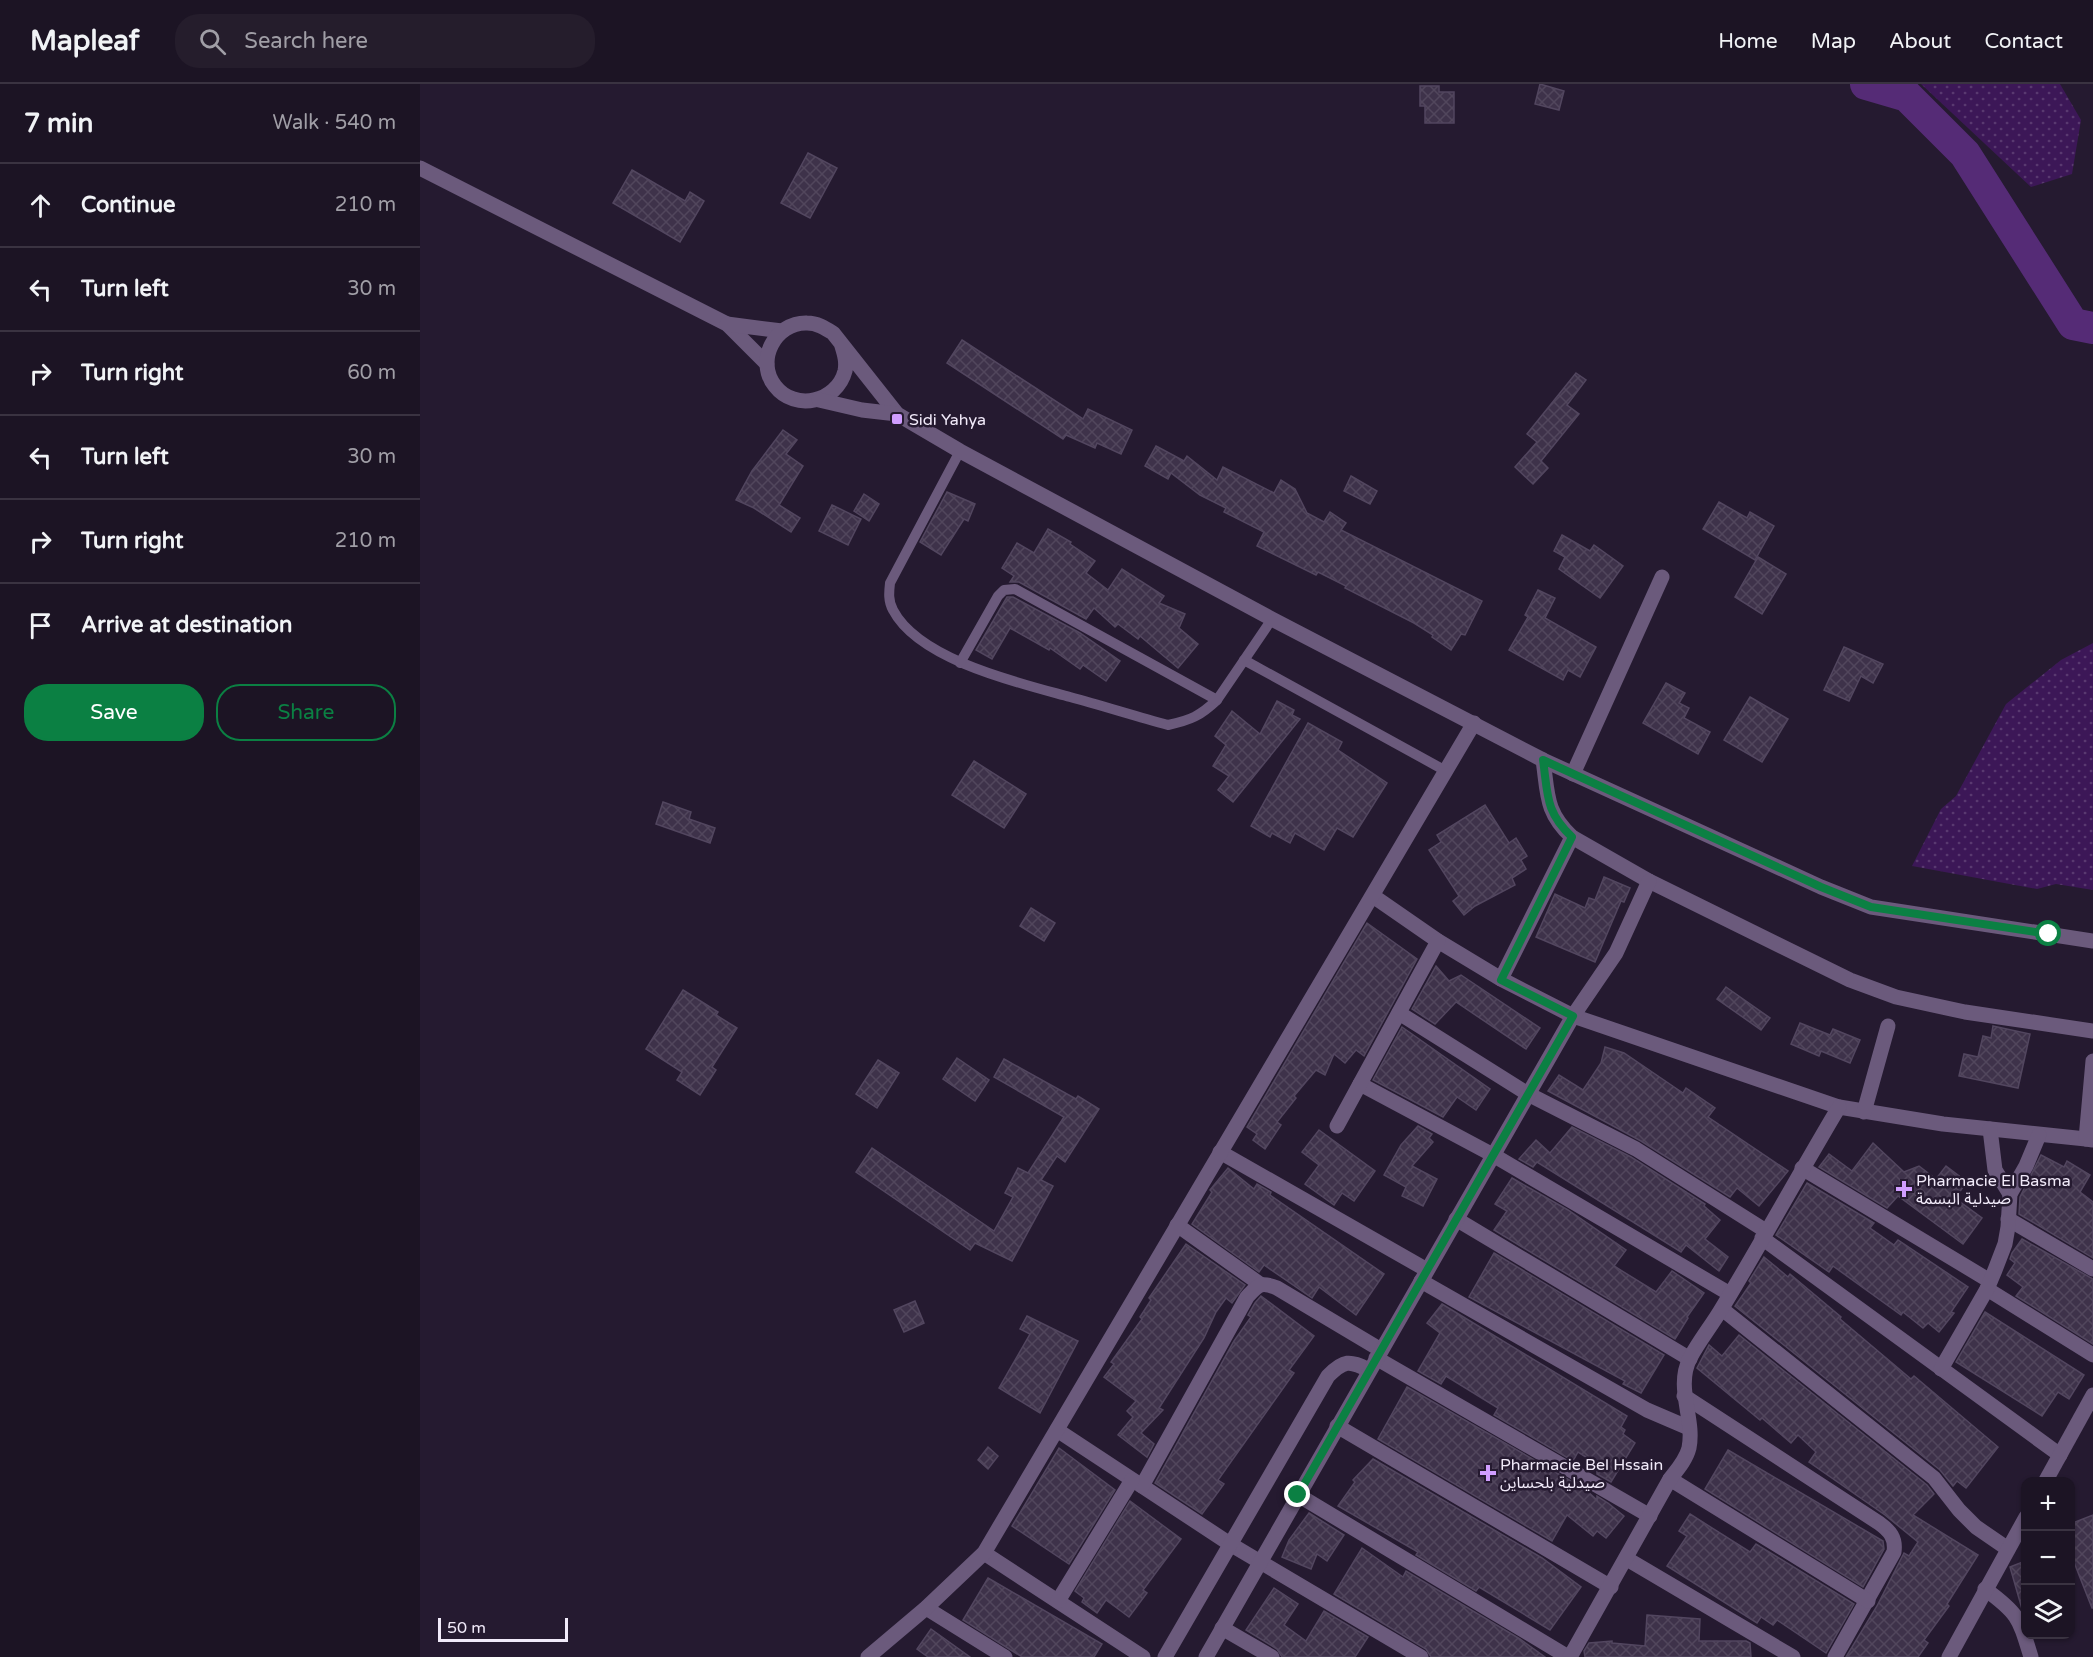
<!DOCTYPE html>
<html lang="en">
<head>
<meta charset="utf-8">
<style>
	:root { --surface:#1c1424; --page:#251d2c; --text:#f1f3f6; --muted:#a09ea6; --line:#3a3341; --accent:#0b8043 }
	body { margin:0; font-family:"Varela Round","Noto Sans Arabic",sans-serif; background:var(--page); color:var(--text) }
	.controls { position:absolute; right:18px; bottom:18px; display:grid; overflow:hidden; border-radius:12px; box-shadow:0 2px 4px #0004 }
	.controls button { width:54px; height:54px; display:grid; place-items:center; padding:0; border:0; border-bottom:2px solid var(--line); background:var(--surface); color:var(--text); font:30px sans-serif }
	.scale { position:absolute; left:18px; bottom:15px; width:130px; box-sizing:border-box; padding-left:6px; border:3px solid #f1eaf9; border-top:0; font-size:16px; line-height:21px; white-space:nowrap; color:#f1eaf9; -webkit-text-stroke:4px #251a30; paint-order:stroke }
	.stop { position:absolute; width:18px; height:18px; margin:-14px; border:4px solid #0b8043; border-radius:50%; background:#fff }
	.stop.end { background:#0b8043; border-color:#fff; box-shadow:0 2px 6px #0008 }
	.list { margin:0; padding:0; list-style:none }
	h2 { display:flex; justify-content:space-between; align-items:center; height:78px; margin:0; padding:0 24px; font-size:26px }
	h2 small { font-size:20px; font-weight:400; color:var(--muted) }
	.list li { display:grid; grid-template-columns:39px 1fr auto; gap:18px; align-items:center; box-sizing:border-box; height:84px; padding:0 24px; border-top:2px solid var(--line) }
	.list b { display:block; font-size:22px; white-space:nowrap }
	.list em { font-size:20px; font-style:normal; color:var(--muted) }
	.actions { display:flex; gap:12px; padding:18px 24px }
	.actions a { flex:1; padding:14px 0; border:2px solid var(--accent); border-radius:24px; text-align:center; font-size:21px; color:var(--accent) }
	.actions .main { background:var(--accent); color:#fff }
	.icon { flex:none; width:33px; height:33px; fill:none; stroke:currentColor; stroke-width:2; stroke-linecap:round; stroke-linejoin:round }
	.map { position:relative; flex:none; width:1673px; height:1573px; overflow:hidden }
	header { display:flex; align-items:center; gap:36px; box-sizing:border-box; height:84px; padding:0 30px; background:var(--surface); border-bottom:2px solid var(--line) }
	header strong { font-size:28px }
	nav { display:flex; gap:33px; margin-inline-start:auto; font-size:21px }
	.search { width:420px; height:54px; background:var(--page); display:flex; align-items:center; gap:15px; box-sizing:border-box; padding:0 21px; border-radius:24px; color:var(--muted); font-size:22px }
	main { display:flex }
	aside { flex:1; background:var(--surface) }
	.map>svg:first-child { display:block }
	.grass { fill:url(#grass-dots) }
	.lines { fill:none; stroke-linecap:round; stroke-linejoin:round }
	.river { stroke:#552b76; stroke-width:32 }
	.building { fill:url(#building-cross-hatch); stroke:#52465f; stroke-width:1.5 }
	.service { stroke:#6b5a7c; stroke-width:10 }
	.minor { stroke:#6b5a7c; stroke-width:15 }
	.tertiary { stroke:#6b5a7c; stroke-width:15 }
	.route { stroke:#0b8043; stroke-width:8 }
	.poi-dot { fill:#d09dff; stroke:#251a30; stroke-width:2 }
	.labels { text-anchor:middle; stroke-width:5; stroke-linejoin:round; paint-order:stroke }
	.poi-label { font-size:16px; fill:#f1eaf9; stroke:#251a30; text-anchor:start }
</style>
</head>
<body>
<header>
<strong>Mapleaf</strong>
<div class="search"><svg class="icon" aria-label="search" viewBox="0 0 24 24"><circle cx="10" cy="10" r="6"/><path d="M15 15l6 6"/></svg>Search here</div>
<nav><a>Home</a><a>Map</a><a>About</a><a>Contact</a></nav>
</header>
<main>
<aside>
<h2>7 min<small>Walk · 540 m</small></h2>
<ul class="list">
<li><svg class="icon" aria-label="ahead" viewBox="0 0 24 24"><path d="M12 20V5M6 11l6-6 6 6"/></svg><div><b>Continue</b></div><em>210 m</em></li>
<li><svg class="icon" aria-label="left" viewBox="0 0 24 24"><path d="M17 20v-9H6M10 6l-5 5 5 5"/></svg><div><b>Turn left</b></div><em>30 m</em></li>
<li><svg class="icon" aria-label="right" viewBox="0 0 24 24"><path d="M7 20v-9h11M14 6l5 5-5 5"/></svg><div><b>Turn right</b></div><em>60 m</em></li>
<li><svg class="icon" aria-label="left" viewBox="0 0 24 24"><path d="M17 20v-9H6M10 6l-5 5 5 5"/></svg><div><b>Turn left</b></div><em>30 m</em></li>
<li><svg class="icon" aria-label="right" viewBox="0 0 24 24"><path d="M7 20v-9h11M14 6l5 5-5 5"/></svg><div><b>Turn right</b></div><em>210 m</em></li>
<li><svg class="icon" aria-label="arrive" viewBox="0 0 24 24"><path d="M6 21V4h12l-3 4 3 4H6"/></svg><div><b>Arrive at destination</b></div></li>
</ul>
<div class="actions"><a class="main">Save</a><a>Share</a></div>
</aside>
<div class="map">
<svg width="1673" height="1573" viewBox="0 0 1673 1573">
	<defs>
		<pattern id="grass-dots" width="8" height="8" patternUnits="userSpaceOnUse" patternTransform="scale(1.5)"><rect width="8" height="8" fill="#3c1757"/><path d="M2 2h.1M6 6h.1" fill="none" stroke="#593970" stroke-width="1.8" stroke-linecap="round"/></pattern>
		<pattern id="building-cross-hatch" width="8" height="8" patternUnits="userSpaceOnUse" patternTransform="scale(1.5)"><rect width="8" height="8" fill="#3e324a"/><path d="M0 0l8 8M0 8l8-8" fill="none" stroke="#51465c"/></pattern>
	</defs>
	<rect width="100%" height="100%" fill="#251a30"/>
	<!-- grass -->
	<g class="grass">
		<polygon points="1501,0 1640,0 1661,36 1652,90 1611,103"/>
		<polygon points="1673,559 1673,806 1636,800 1617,805 1492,782 1521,725 1536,712 1586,620 1641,576"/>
	</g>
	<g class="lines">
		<!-- river -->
		<polyline class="river" points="1446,0 1487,12 1545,70 1653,240 1673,244"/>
	</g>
	<!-- building -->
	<g class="building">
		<polygon points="1120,0 1144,7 1139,26 1115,20"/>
		<polygon points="1000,2 1019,2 1019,8 1034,8 1034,39 1005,39 1005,22 1000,22"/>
		<polygon points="388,69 417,84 390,134 361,119"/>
		<polygon points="212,86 265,117 270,108 284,117 260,158 193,119"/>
		<polygon points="542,256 663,335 668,325 712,346 701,370 677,359 675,364 646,351 643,355 527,279"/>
		<polygon points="1156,289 1166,296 1147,321 1159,330 1121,377 1128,384 1113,400 1095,383 1117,358 1107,350"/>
		<polygon points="363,346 377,356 366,370 383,382 359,421 380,434 371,448 334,424 316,416 332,387"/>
		<polygon points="736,362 764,377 767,372 797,396 803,383 854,409 861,396 875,405 887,429 904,438 910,428 926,439 921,446 1062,517 1045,551 1041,550 1031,566 1012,553 1013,551 994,539 925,504 926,502 898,488 896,491 837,462 844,448 804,428 806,424 780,411 751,389 748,395 725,382"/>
		<polygon points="931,392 957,407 950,420 924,407"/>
		<polygon points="527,408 555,420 548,437 544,435 521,471 500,458"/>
		<polygon points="444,410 459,420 449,437 434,427"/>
		<polygon points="1299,418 1327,434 1330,428 1354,442 1335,476 1283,445"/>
		<polygon points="412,421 441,435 428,461 399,447"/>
		<polygon points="628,445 651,458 650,460 675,477 666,489 688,506 702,485 744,512 739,519 765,530 759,544 778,560 758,584 720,552 718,555 698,540 695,543 674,524 666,535 599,498 590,498 594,492 582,484 597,459 614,469"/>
		<polygon points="1142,451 1170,467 1174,461 1203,482 1180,514 1139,485 1145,473 1134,467"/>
		<polygon points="1338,473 1366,490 1342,530 1315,513"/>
		<polygon points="1118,506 1135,514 1125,534 1176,563 1160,593 1148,586 1143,596 1089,566 1108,533 1105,531"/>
		<polygon points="587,513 593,513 660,549 700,577 686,597 663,581 660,585 630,564 629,566 590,544 572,575 556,566"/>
		<polygon points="1424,563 1463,580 1453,599 1441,592 1429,617 1404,606"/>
		<polygon points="1246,599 1265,609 1259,619 1269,624 1264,634 1290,648 1278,670 1223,639"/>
		<polygon points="1330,613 1368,635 1342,678 1304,656"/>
		<polygon points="857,617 874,626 872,631 880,635 813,718 798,706 809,692 793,682 806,661 795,652 812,627 840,650"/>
		<polygon points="888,639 922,658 918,666 967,699 933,753 917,744 904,766 875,749 870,759 852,749 850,753 831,742"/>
		<polygon points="554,677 606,710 584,744 532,711"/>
		<polygon points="243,718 271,728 269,735 295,744 290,759 236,740"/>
		<polygon points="1065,721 1089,759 1096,754 1107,772 1101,776 1106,785 1092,794 1095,801 1055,822 1044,831 1033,817 1039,812 1009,766 1021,758 1017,751"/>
		<polygon points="1184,793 1210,804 1204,818 1201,817 1175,878 1116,853 1135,810 1165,824 1169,814 1175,816"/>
		<polygon points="611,824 635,839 624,857 600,842"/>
		<polygon points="947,839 997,875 944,972 936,966 925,979 914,970 905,991 896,986 874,1012 876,1014 857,1038 861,1041 845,1065 833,1056 837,1050 827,1043"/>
		<polygon points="1016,882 1029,897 1041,891 1120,944 1106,965 1036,918 1015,940 992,925"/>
		<polygon points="1306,903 1350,934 1341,946 1297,915"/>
		<polygon points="263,906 298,928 296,931 317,944 292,983 296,986 280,1011 257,996 262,988 226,965"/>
		<polygon points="1380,939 1410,951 1413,945 1440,956 1430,979 1401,967 1399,972 1371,960"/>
		<polygon points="1573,942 1610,950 1598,1004 1539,992 1544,970 1558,973 1563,952 1571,954"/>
		<polygon points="982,943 1070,1005 1056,1026 1037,1013 1023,1033 953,996"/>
		<polygon points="1185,963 1204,969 1263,1009 1266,1004 1295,1024 1288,1033 1368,1087 1339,1122 1317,1104 1310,1113 1221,1057 1128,1007 1139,991 1163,1006 1181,979"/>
		<polygon points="537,974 569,996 555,1017 523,995"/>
		<polygon points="584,975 656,1015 658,1012 679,1025 645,1078 637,1072 621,1096 633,1102 592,1177 555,1159 550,1166 436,1088 452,1064 574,1147 593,1113 585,1109 598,1084 608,1089 644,1033 574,993"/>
		<polygon points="458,976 479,989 457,1024 436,1010"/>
		<polygon points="998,1042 1012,1050 1009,1054 1013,1058 992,1082 1017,1095 1003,1122 982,1112 986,1103 964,1091 981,1061"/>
		<polygon points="1152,1043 1211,1073 1285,1120 1284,1122 1300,1136 1285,1155 1308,1173 1299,1187 1266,1161 1261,1168 1117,1078 1113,1083 1099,1075 1116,1056 1130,1069"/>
		<polygon points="899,1046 955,1087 934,1117 922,1109 914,1121 885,1100 899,1081 882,1068"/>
		<polygon points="1453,1059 1484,1088 1499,1082 1516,1095 1526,1082 1547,1098 1535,1114 1562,1134 1543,1160 1478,1112 1467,1124 1399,1083 1409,1070 1432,1087"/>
		<polygon points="1621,1071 1644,1083 1647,1077 1670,1091 1660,1108 1673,1118 1673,1174 1599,1130 1600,1113"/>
		<polygon points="808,1084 834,1105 837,1100 851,1108 850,1111 964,1190 936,1231 899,1203 892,1214 844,1181 839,1188 772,1140 792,1108 790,1106"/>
		<polygon points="1092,1094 1148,1126 1206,1166 1194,1182 1236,1208 1252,1187 1284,1209 1267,1233 1268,1234 1255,1255 1074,1146 1087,1127 1075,1120"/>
		<polygon points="1387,1099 1454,1139 1450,1144 1474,1161 1478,1156 1548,1203 1531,1228 1534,1229 1519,1248 1508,1239 1503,1244 1483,1228 1481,1231 1413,1182 1409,1188 1356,1151"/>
		<polygon points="1602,1155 1673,1195 1673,1260 1596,1212 1603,1203 1587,1191 1595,1179 1590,1175 1592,1169"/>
		<polygon points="766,1160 825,1201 812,1219 806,1214 796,1228 784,1254 739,1324 743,1326 721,1349 734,1360 727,1373 698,1351 713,1333 707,1327 716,1317 684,1293 694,1280 691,1278 722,1235 720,1233 731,1216 729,1214"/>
		<polygon points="1074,1169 1244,1271 1221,1309 1203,1300 1205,1297 1049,1213"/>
		<polygon points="1344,1173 1368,1193 1370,1190 1421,1233 1420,1235 1491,1295 1494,1292 1578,1363 1546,1404 1537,1397 1533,1402 1520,1386 1315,1222 1331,1199 1329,1197"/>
		<polygon points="841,1212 894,1252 869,1286 874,1289 798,1396 804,1400 782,1430 735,1399 814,1257 831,1233 828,1231 835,1219"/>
		<polygon points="495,1217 504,1239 484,1248 474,1226"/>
		<polygon points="1022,1220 1207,1332 1201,1343 1205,1346 1203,1350 1215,1359 1191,1398 1177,1390 1177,1380 1158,1368 1153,1377 1074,1331 1078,1324 1026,1292 1021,1300 998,1287 1020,1249 1007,1239"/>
		<polygon points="1565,1228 1664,1291 1649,1315 1638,1308 1622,1332 1536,1278"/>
		<polygon points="607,1232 658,1257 620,1329 579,1304 610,1250 600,1245"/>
		<polygon points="1319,1251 1507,1401 1514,1410 1493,1431 1558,1471 1527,1520 1529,1522 1504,1556 1508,1559 1498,1573 1426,1573 1457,1522 1484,1469 1489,1472 1498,1458 1465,1431 1389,1378 1396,1368 1378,1351 1371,1359 1342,1334 1340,1336 1277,1284 1289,1261 1302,1272"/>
		<polygon points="987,1303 1165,1405 1177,1416 1177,1412 1188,1419 1204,1432 1186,1454 1177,1447 1173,1452 1147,1431 1132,1457 958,1355"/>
		<polygon points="568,1363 578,1372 568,1385 558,1376"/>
		<polygon points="639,1364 695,1406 649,1480 592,1442"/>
		<polygon points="1308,1366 1463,1457 1464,1465 1443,1503 1285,1405"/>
		<polygon points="953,1375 1122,1474 1161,1503 1130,1546 1059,1503 1056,1507 996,1471 998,1468 918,1422 935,1398 933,1396"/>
		<polygon points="710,1417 761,1455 723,1506 727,1509 709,1533 686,1516 677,1529 662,1518 664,1514 655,1507"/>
		<polygon points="889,1429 924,1451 907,1477 897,1470 891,1485 862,1473 869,1456"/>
		<polygon points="1270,1430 1330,1468 1336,1460 1434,1520 1406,1569 1357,1536 1353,1541 1341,1533 1337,1539 1247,1482 1267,1452 1259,1447"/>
		<polygon points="1673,1431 1673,1524 1672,1524 1650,1468 1650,1440"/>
		<polygon points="942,1464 983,1493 986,1487 1100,1555 1125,1573 1011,1573 1006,1565 914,1510"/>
		<polygon points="1605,1477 1605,1524 1602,1525 1590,1483"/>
		<polygon points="568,1494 682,1560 674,1573 602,1573 543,1536"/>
		<polygon points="854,1504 878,1520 864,1541 886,1557 904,1527 948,1553 935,1573 862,1573 857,1565 826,1546"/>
		<polygon points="1227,1531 1280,1535 1279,1557 1326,1557 1330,1559 1331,1573 1165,1573 1164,1567 1169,1559 1192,1557 1192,1559 1225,1562"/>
		<polygon points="511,1545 550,1573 508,1573 497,1565"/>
	</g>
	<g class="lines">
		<!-- service -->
		<g class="service">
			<path d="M540,367L470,499C469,508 468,517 473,526C499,576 599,599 650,613C683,622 715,632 748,641C771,636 780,632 797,616"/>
			<polyline points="824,576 1026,687"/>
			<polyline points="540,579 578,512 584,506 595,505 797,616 852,535"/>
		</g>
		<!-- minor -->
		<g class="minor">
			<path d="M1123,676C1128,710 1125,728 1152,753L1229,797L1430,896L1476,913L1545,928L1673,947"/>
			<polyline points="1153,690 1242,493"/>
			<polyline points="953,812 1018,857 1081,895 1153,932 1419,1023 1523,1040 1666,1055"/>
			<polyline points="1081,895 1152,753"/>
			<polyline points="979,929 1108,1010 1216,1065 1346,1147"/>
			<polyline points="1673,977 1666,1055 1673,1056"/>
			<polyline points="940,1000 1073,1071 1310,1210"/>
			<polyline points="1444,1028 1468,942"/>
			<polyline points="917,1042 1018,857"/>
			<polyline points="1570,1045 1575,1086 1590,1110"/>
			<polyline points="800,1068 1007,1186"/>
			<polyline points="1382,1084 1570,1197"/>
			<polyline points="1036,1135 1270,1275"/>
			<polyline points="1588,1135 1673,1185"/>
			<polyline points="757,1141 840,1200"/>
			<polyline points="1342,1154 1640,1371"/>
			<polyline points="1001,1197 1227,1326 1269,1344"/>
			<polyline points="1567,1205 1673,1271"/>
			<polyline points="1302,1225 1514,1394 1539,1426 1556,1443 1588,1465"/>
			<polyline points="956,1274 1230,1432"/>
			<polyline points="1521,1285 1567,1205 1575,1186 1585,1160 1588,1143 1590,1110 1606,1082 1619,1051"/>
			<path d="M1264,1312L1459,1439C1470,1447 1476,1454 1474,1468L1415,1573"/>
			<polyline points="917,1342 1191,1503"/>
			<polyline points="637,1346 810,1460 1001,1573"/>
			<polyline points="1250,1395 1448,1517"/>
			<polyline points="1625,1398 1673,1311"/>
			<path d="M722,1402L827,1213C838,1201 840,1197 857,1204L961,1266"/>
			<polyline points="878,1411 1148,1573"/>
			<polyline points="564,1469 723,1573"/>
			<polyline points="1207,1475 1373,1573"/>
			<path d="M1565,1505C1599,1530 1599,1534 1611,1573"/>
			<polyline points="638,1517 712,1396"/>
			<polyline points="506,1524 585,1573"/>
			<polyline points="802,1544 852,1573"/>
			<polyline points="448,1573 506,1524 564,1469 1054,639"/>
			<path d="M745,1573L908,1292C924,1276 929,1276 949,1286"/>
			<polyline points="786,1573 1153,932 1196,869 1229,797"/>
			<path d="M1150,1573L1250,1395C1257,1386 1266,1376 1269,1364C1275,1334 1255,1304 1270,1274C1279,1257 1292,1241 1302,1224C1342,1158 1379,1090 1419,1023"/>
			<polyline points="1529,1573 1606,1433"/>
		</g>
		<!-- tertiary -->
		<g class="tertiary">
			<polyline points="0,84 307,240 347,280"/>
			<polyline points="307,240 362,247"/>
			<path d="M421,259C424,269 427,277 425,287C417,318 375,328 355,302C335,277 355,238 387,239C397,239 405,244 413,249L477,330L540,367L852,535L1123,676L1401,803L1451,823L1673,857"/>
			<polyline points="399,316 442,326 477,330"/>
		</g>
	</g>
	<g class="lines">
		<!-- route -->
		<path class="route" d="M878,1411L1153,932L1081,896L1152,753C1125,728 1128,710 1123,676L1401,803L1451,823L1629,850"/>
	</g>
	<!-- markers -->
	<g class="poi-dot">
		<rect x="471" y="329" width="12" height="12" rx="3"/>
		<path d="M1481 1096h6v6h6v6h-6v6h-6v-6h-6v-6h6z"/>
		<path d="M1065 1380h6v6h6v6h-6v6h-6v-6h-6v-6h6z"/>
	</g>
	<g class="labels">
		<!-- poi labels -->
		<g class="poi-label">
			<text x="489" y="341">Sidi Yahya</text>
			<text x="1496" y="1102">Pharmacie El Basma<tspan x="1496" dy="18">صيدلية البسمة</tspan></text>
			<text x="1080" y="1386">Pharmacie Bel Hssain<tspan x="1080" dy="18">صيدلية بلحساين</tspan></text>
		</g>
	</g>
</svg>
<div class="controls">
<button>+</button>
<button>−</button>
<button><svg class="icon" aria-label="layers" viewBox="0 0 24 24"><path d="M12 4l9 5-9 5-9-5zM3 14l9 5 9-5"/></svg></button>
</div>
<div class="scale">50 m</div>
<div class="stop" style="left:1629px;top:850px"></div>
<div class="stop end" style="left:878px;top:1411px"></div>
</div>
</main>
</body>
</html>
